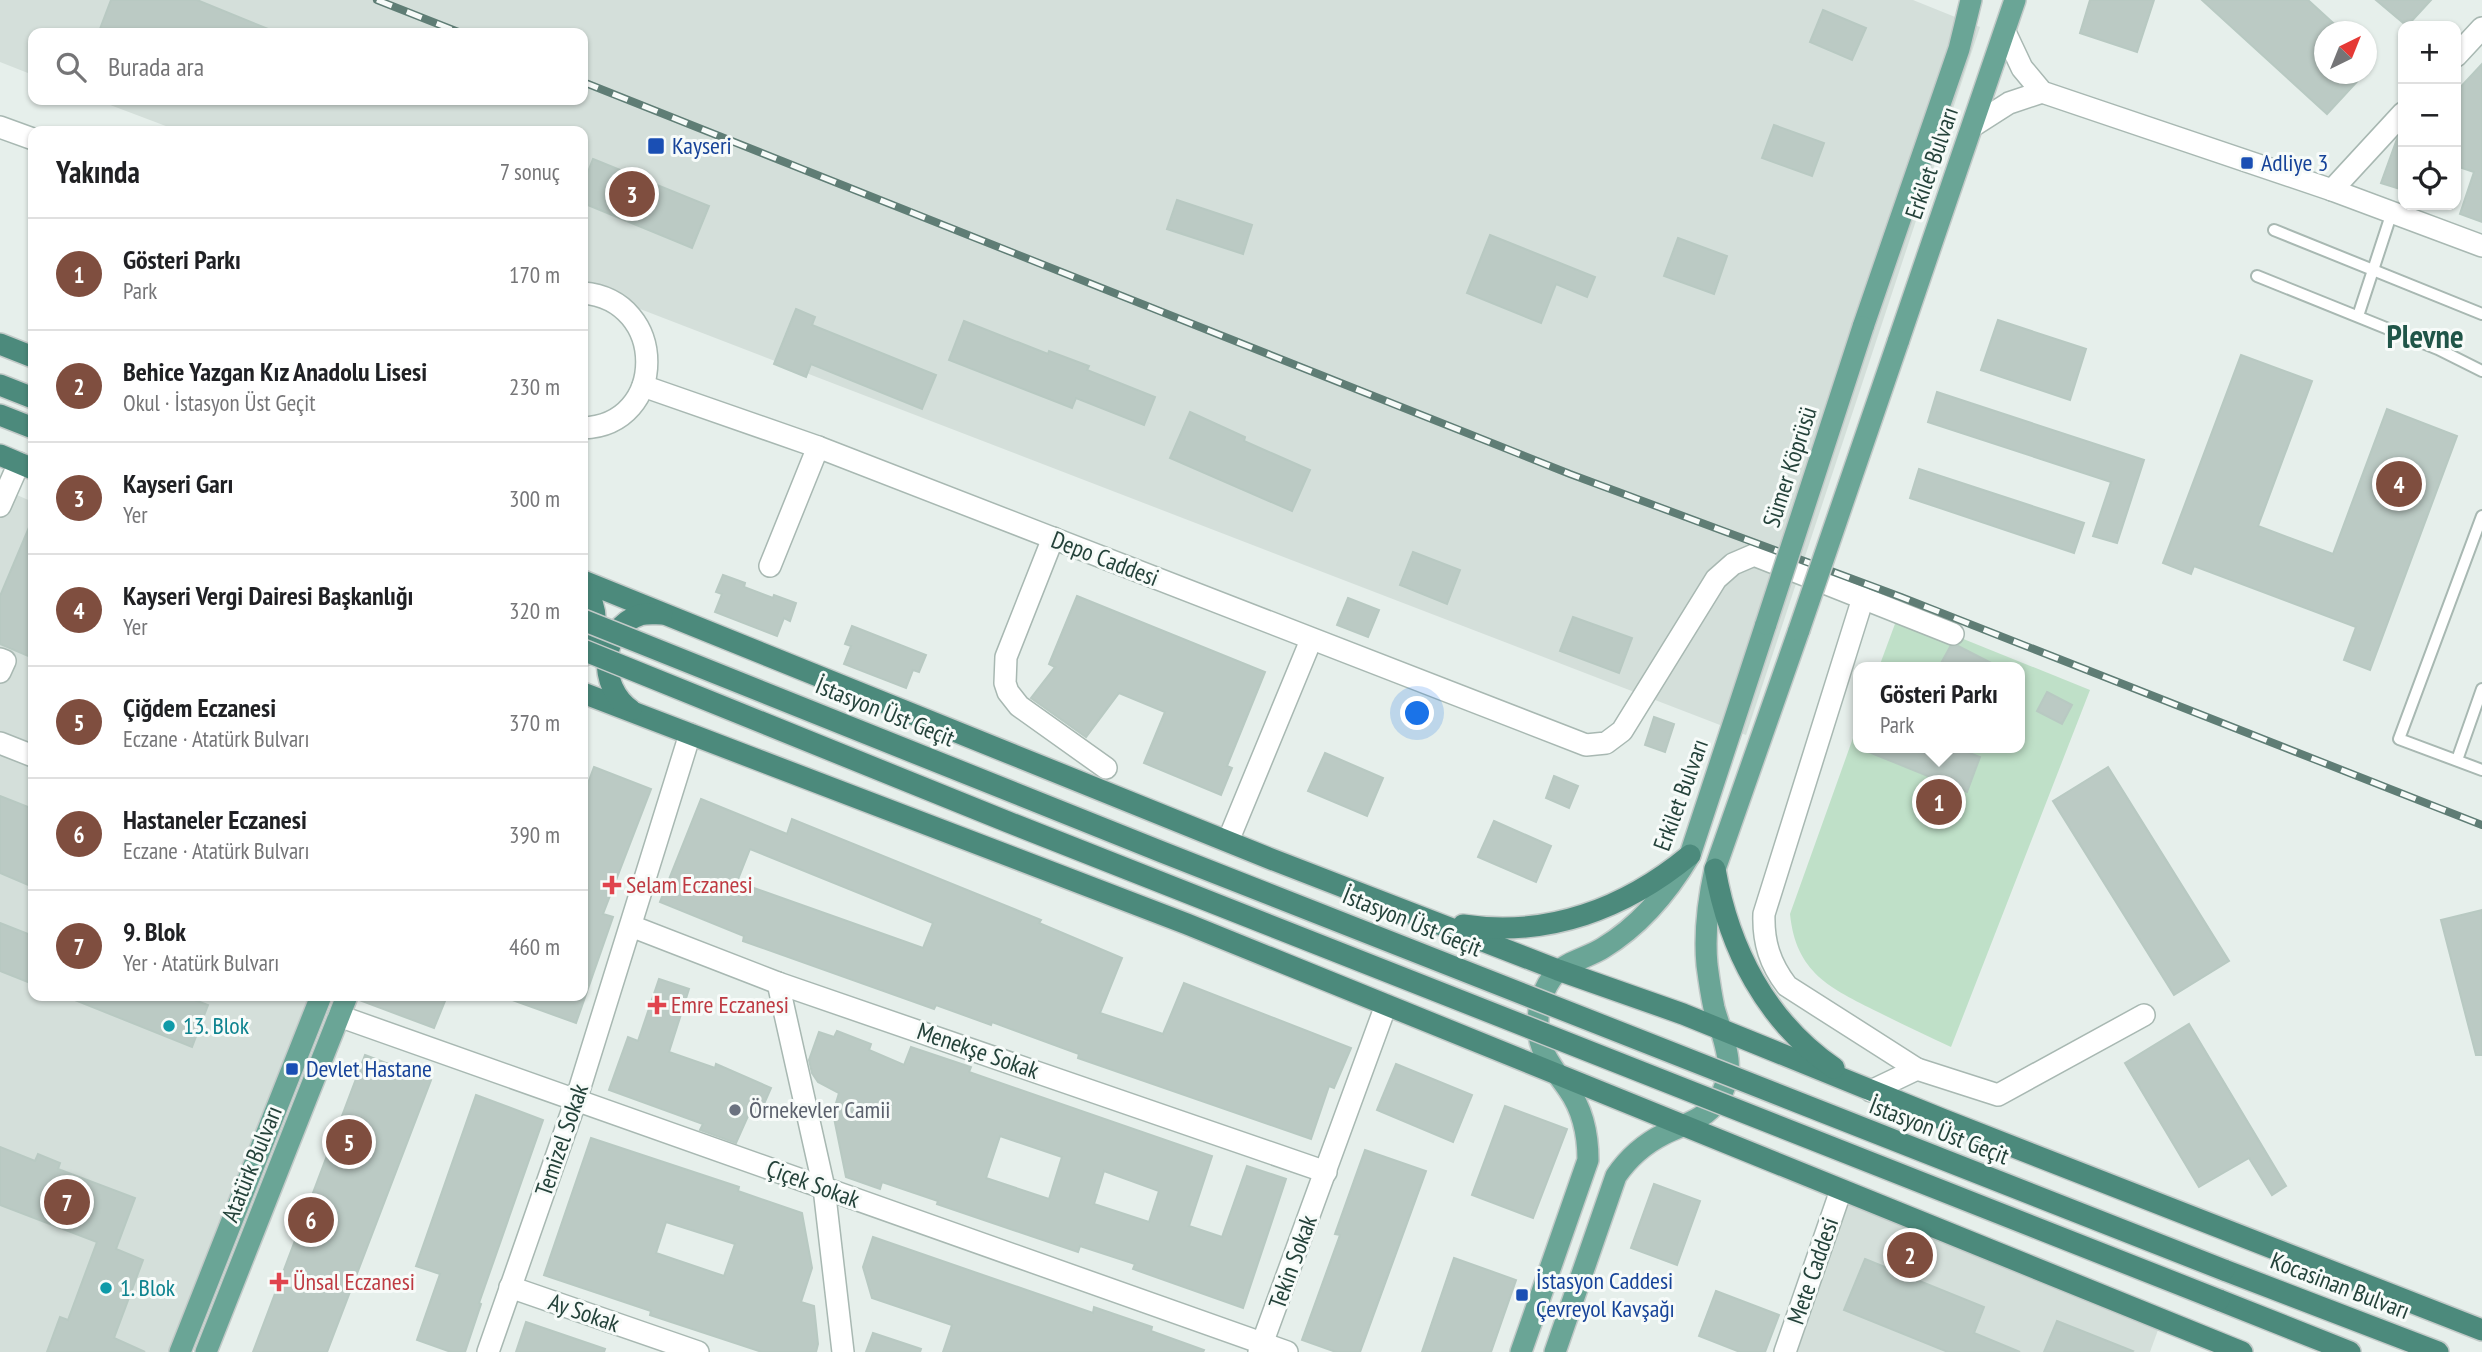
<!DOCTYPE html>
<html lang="tr">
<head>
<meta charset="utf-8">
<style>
	:root { --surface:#fff; --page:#f6f6f6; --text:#202124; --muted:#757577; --line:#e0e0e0; --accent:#7f4e3f }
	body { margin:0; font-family:"PT Sans Narrow",sans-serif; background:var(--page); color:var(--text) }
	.controls { position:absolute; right:21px; top:21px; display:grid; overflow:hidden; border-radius:14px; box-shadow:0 2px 5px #0004 }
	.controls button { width:63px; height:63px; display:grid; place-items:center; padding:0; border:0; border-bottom:2px solid var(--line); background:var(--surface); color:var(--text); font:35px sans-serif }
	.compass { position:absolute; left:2314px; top:21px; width:63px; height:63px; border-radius:50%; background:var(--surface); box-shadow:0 2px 5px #0004; rotate:43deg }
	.you { position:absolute; left:1418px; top:714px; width:24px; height:24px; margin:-18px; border:5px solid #fff; border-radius:50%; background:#1a73e8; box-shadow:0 0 0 10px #1a73e833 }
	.badge { display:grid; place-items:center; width:46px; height:46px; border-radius:50%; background:var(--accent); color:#fff; font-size:23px; font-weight:700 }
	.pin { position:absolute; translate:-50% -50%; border:4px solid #fff; box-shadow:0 2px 7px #0006 }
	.popup { position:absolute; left:1853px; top:662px; width:172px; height:91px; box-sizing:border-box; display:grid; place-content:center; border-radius:14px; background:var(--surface); filter:drop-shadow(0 2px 5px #0005); font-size:23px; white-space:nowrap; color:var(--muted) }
	.popup b { font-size:26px; color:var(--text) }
	.popup::after { content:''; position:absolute; left:50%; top:100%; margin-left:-14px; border:14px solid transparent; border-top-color:var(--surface) }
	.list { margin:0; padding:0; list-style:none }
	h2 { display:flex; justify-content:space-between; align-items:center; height:91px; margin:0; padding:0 28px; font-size:30px }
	h2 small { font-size:23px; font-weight:400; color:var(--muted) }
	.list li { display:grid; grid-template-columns:46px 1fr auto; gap:21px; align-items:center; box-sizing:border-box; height:112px; padding:0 28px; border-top:2px solid var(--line) }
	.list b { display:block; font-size:26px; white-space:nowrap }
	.list p { margin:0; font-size:23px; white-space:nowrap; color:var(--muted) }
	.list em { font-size:23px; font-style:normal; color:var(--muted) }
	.icon { flex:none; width:38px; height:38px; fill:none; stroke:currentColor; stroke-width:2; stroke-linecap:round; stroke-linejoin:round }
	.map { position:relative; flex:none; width:2482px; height:1352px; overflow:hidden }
	.search { position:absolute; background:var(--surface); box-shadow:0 2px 5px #0004; left:28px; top:28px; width:560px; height:77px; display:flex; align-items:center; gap:18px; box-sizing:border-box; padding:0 24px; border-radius:14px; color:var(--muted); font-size:26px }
	.panel { position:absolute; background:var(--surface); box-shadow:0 2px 5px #0004; left:28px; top:126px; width:560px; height:875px; border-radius:14px }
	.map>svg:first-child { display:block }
	.built { fill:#d4dfda }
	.green { fill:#bfe0c8 }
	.building { fill:#bbcac4; stroke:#b8c9c2; stroke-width:2; fill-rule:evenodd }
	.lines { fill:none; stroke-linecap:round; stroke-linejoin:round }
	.service-casing { stroke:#a8b8b2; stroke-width:14 }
	.minor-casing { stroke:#a8b8b2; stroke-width:24 }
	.primary-casing { stroke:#c2cac8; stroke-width:24 }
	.trunk-casing { stroke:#c2cac8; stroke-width:24 }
	.service { stroke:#fff; stroke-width:10 }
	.minor { stroke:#fff; stroke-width:21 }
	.primary { stroke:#6aa596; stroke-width:21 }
	.trunk { stroke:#4c8a7c; stroke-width:21 }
	.rail-casing { stroke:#5f7d75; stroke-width:8 }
	.rail { stroke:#f7fbf9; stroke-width:5; stroke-dasharray:16; stroke-linecap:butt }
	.primary-bridge-casing { stroke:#c2cac8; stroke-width:24; stroke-linecap:butt }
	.trunk-bridge-casing { stroke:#c2cac8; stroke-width:24; stroke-linecap:butt }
	.primary-bridge { stroke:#6aa596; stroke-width:21 }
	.trunk-bridge { stroke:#4c8a7c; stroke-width:21 }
	.transit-dot { fill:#1a4fb4; stroke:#f7fbf9; stroke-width:2.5 }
	.health-dot { fill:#e0444e; stroke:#f7fbf9; stroke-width:2.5 }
	.culture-dot { fill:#0f9aa8; stroke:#f7fbf9; stroke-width:2.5 }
	.worship-dot { fill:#6b7280; stroke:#f7fbf9; stroke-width:2.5 }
	.labels { text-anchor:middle; stroke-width:6; stroke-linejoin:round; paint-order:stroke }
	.transit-label { font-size:24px; fill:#164399; stroke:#f7fbf9; text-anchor:start }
	.street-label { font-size:24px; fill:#24423a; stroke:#f7fbf9 }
	.health-label { font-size:24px; fill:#be3a42; stroke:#f7fbf9; text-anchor:start }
	.culture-label { font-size:24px; fill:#0d838f; stroke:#f7fbf9; text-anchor:start }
	.worship-label { font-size:24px; fill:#5b616d; stroke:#f7fbf9; text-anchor:start }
	.district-label { font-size:32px; font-weight:bold; fill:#1f5548; stroke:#f7fbf9 }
</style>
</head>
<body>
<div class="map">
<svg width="2482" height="1352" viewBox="0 0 2482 1352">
	<rect width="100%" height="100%" fill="#e6efeb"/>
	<!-- built -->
	<g class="built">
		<polygon points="0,0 1913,0 1980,27 1746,735 583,287 583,131 179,131 97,100 583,100 583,33 33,33 33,75 0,62"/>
		<polygon points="3,489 33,502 33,996 333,996 192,1352 0,1352 0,496"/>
		<polygon points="1841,1190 2162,1319 2150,1352 1785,1352"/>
	</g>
	<!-- green -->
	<path class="green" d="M1899,613L2090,690L1951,1047C1927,1036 1902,1024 1878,1012C1830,988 1796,973 1790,914L1858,724V748H2020V667H1879Z"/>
	<!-- building -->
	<g class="building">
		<polygon points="111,0 197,0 278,33 110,33 100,29"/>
		<polygon points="2090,0 2154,0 2137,52 2080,33"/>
		<polygon points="2202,0 2308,0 2343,32 2325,32 2325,74 2364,74 2327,114"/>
		<polygon points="2376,0 2431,0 2407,26"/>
		<polygon points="1823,10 1866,28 1852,60 1810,42"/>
		<polygon points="2482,64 2482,222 2460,214 2474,172 2456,166 2456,92"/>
		<polygon points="1774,125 1824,143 1812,176 1762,158"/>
		<polygon points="2403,132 2403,190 2381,183 2397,139"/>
		<polygon points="593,159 709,206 692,248 583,203 583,185"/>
		<polygon points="1177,200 1252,225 1243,254 1167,229"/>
		<polygon points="1490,235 1595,277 1587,297 1556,284 1541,323 1467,293"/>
		<polygon points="1678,238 1727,256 1714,294 1664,276"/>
		<polygon points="796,309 815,317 812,325 936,375 922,409 811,364 806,377 774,364"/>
		<polygon points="1998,320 2086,349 2070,400 1981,370"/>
		<polygon points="964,321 1048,354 1049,351 1089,366 1087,370 1155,397 1144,425 1076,398 1072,408 949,360"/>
		<polygon points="2241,355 2312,381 2258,526 2333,554 2387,409 2457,436 2370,670 2344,660 2356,627 2194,566 2191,574 2163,563"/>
		<polygon points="1937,392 2144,460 2117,543 2093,536 2111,482 1928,422"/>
		<polygon points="1190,412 1245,437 1244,441 1310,470 1292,511 1170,458"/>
		<polygon points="1919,469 2084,523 2074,553 1910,498"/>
		<polygon points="33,518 33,658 0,644 0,596"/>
		<polygon points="1413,552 1460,570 1447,604 1400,585"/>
		<polygon points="723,575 745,583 744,587 773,598 774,595 796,603 790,621 784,618 777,636 715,612 722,594 716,592"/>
		<polygon points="1077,596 1265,672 1227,766 1232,768 1221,795 1144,763 1165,712 1119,693 1086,737 1031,698 1055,667 1049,664"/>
		<polygon points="1348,598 1379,610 1368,637 1337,625"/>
		<polygon points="1573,617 1632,638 1619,673 1560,651"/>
		<polygon points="852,626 926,655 919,672 913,670 906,688 844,664 851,646 845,644"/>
		<polygon points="1958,646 1999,667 1939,667 1950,647"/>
		<polygon points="2047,692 2072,705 2062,724 2037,711"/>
		<polygon points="1654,717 1674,724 1665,752 1645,745"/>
		<polygon points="1859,748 1957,748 1980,757 1967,792"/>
		<polygon points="1325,753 1383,778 1367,816 1308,791"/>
		<polygon points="594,767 651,789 603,914 613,917 576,1023 507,998 507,996 583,996 583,797"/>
		<polygon points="2108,767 2229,961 2174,995 2053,801"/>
		<polygon points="1554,776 1578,786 1569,808 1546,798"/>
		<polygon points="0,796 33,809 33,887 0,873"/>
		<path d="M701,799L787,834L792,819L1041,920L1039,923L1122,958L1100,1013L1163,1034L1184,983L1351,1048L1334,1088L1329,1086L1311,1139L1078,1058L1079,1054L992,1022L991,1025L936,1005L934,1009L743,941L744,936L660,902ZM750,849L933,923L923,948L737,882Z"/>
		<polygon points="1494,821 1551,846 1536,882 1478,857"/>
		<polygon points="2482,910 2482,1055 2476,1055 2441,920"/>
		<polygon points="0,923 33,936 33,984 0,971"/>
		<polygon points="659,979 689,989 669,1052 715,1068 716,1064 771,1088 757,1120 748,1116 736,1143 700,1130 703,1124 609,1090 628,1037 638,1041"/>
		<polygon points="65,996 184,996 208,1005 192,1047"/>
		<polygon points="360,996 447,996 434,1028 359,1000"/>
		<polygon points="2189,1024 2286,1186 2272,1195 2249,1158 2199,1187 2125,1063"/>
		<path d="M837,1031L871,1044L869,1050L904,1065L911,1047L971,1067L969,1072L1212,1156L1189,1226L1222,1237L1247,1166L1286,1179L1243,1308L1133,1269L1135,1264L1080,1246L1078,1252L937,1204L938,1201L882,1182L880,1189L846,1177L833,1113L839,1093L818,1082L812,1073L809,1060L819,1032L834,1037ZM1000,1136L1062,1157L1049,1199L986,1178ZM1104,1171L1159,1191L1149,1222L1094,1204Z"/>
		<polygon points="365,1055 431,1080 327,1352 253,1352"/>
		<polygon points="1396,1064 1472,1095 1453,1142 1377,1110"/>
		<polygon points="476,1095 543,1120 479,1303 481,1304 465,1352 451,1352 417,1340 440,1274 416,1266"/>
		<polygon points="1505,1106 1567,1129 1533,1218 1472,1195"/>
		<path d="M591,1138L739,1187L738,1191L802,1213L812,1268L801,1302L814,1306L818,1344L816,1352H762L650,1315L651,1311L544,1275ZM666,1222L735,1244L724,1276L656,1253Z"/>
		<polygon points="0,1147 35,1161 38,1154 60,1163 58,1169 135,1198 116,1249 143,1260 114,1338 145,1352 47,1352 60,1317 68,1320 97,1242 0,1205"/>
		<polygon points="1365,1150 1426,1171 1360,1352 1336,1352 1302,1340 1340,1235 1335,1234"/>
		<polygon points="1654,1184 1700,1201 1677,1265 1631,1248"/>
		<polygon points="873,1237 1093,1313 1094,1307 1152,1327 1151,1331 1204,1350 1203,1352 943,1352 952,1325 872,1298 863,1267"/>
		<polygon points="1454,1258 1516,1280 1491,1352 1422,1352"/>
		<polygon points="1865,1259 1984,1307 1974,1333 2020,1352 1948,1352 1844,1310"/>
		<polygon points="1716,1291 1779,1315 1765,1352 1740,1352 1699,1336"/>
		<polygon points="2057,1321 2133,1351 2132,1352 2044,1352"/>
		<polygon points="526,1322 605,1349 604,1352 516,1352"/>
		<polygon points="873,1333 921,1349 920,1352 866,1352"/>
	</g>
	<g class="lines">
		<!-- service casing -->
		<g class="service-casing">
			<g id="service">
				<polyline points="2274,230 2482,314"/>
				<polyline points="2257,276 2438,349 2482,371"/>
				<polyline points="2358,316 2392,212"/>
				<polyline points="2482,516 2399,739 2482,770"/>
				<polyline points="2457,760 2482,689"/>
			</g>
		</g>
		<!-- minor casing -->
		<g class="minor-casing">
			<g id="minor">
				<polyline points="2005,32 2022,68 2042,92 2332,190 2482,246"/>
				<polyline points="2456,56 2482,28"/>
				<polyline points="1973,126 2009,103 2042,92"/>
				<polyline points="0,127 33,139"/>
				<polyline points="2332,190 2403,113"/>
				<path d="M583,293C668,300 668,425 583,428"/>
				<polyline points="643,386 818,447 1586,745 1606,743 1622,731 1716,579 1733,564 1754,555 1953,634"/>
				<polyline points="0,506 19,463"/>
				<polyline points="1053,538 1006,657 1005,683 1008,692 1019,706 1106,768"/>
				<polyline points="770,566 818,447"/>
				<path d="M1863,598L1764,914C1763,942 1770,964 1787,986L1917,1069"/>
				<polyline points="0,659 5,661 0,672"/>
				<polyline points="0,743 33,756"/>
				<polyline points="1228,841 1311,640"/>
				<polyline points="631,926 778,983 1326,1172"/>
				<polyline points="778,983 824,1188 843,1352"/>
				<polyline points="339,1016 1287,1352"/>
				<polyline points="1871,1091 1917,1069 1998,1095 2144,1015"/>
				<polyline points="510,1287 698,1352"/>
				<polyline points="488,1352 576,1100 690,734"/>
				<polyline points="1259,1352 1386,1005"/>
				<polyline points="1785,1352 1841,1190"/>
			</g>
		</g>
		<!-- primary casing -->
		<g class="primary-casing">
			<g id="primary">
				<polyline points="1863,327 1959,49 1971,0"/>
				<polyline points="1898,342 2015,0"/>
				<polyline points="180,1352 321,996"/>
				<polyline points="206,1352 347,996"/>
				<path d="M1521,1352L1588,1160C1588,1134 1583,1110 1568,1089C1554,1069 1539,1053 1538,1027C1537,1008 1543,987 1556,973C1565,963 1591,956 1603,948C1641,925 1668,892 1690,855L1766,624"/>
				<path d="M1555,1352L1616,1176C1629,1157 1644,1144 1664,1134C1684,1124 1705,1120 1718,1100C1739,1068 1723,1040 1714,1008C1711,994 1709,980 1707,965C1704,933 1708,901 1715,869L1799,630"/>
			</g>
		</g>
		<!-- trunk casing -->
		<g class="trunk-casing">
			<g id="trunk">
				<polyline points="0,344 33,357"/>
				<polyline points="0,385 33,398"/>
				<polyline points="0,415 33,428"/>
				<polyline points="0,455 33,469"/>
				<polyline points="583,581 1271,859 1558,970 1683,1014 1942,1119 2482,1330"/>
				<path d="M583,585C599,608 600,634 583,656"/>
				<polyline points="583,693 1187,924 2242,1352"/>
				<path d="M631,710C598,687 598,629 640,615C647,613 655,614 662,614"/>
				<path d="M1715,869C1729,949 1766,1021 1834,1068"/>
				<path d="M1463,925C1548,938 1626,908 1690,855"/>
				<polyline points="2224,1270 2438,1352"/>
				<polyline points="2219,1300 2350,1352"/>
			</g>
		</g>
		<!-- service -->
		<use href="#service" class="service"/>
		<!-- minor -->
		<use href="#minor" class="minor"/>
		<!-- primary -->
		<use href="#primary" class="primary"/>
		<!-- trunk -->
		<use href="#trunk" class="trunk"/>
		<!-- rail casing -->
		<g class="rail-casing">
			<g id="rail">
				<polyline points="377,0 461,33"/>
				<polyline points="583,82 1570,474 1901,597 2482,825"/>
			</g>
		</g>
		<!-- rail -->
		<use href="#rail" class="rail"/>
		<!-- primary-bridge casing -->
		<g class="primary-bridge-casing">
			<g id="primary-bridge">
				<polyline points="1766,624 1863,327"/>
				<polyline points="1799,630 1898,342"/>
			</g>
		</g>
		<!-- trunk-bridge casing -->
		<g class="trunk-bridge-casing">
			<g id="trunk-bridge">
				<polyline points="583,620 1162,852 2224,1270"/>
				<polyline points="583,650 1008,822 2219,1300"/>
			</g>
		</g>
		<!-- primary-bridge -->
		<use href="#primary-bridge" class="primary-bridge"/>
		<!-- trunk-bridge -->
		<use href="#trunk-bridge" class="trunk-bridge"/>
	</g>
	<!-- markers -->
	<g class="transit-dot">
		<rect x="647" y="137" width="18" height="18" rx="3.5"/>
		<rect x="2240" y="156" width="14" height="14" rx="3.5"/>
		<rect x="285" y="1062" width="14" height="14" rx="3.5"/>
		<rect x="1515" y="1288" width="14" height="14" rx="3.5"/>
	</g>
	<g class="health-dot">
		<path d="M608.5 874.5h7v7h7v7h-7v7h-7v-7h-7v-7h7z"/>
		<path d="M653.5 994.5h7v7h7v7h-7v7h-7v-7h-7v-7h7z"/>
		<path d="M275.5 1271.5h7v7h7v7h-7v7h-7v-7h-7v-7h7z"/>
	</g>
	<g class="culture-dot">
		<circle cx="169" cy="1026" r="7"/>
		<circle cx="106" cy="1288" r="7"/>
	</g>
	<circle class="worship-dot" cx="735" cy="1110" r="7"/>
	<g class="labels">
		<!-- transit labels -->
		<g class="transit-label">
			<text x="672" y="154">Kayseri</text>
			<text x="2261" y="171">Adliye 3</text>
			<text x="306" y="1077">Devlet Hastane</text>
			<text x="1536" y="1289">İstasyon Caddesi<tspan x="1536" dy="28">Çevreyol Kavşağı</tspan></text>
		</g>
		<!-- street labels -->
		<g class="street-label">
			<text transform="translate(1932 163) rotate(-71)" y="8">Erkilet Bulvarı</text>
			<text transform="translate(1790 467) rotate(-72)" y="8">Sümer Köprüsü</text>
			<text transform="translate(1105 559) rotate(21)" y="8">Depo Caddesi</text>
			<text transform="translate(885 712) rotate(22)" y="8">İstasyon Üst Geçit</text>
			<text transform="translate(1681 795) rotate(-70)" y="8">Erkilet Bulvarı</text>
			<text transform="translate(1412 922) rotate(22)" y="8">İstasyon Üst Geçit</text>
			<text transform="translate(978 1051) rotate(19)" y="8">Menekşe Sokak</text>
			<text transform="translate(1939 1131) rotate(21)" y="8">İstasyon Üst Geçit</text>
			<text transform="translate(562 1140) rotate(-71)" y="8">Temizel Sokak</text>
			<text transform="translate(252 1164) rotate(-68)" y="8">Atatürk Bulvarı</text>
			<text transform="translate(813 1184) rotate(20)" y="8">Çiçek Sokak</text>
			<text transform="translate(1293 1262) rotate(-70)" y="8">Tekin Sokak</text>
			<text transform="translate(1813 1271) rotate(-71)" y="8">Mete Caddesi</text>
			<text transform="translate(2340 1286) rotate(21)" y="8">Kocasinan Bulvarı</text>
			<text transform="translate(584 1313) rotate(19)" y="8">Ay Sokak</text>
		</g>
		<!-- health labels -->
		<g class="health-label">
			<text x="626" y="893">Selam Eczanesi</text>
			<text x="671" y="1013">Emre Eczanesi</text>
			<text x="293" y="1290">Ünsal Eczanesi</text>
		</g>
		<!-- culture labels -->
		<g class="culture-label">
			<text x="183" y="1034">13. Blok</text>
			<text x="120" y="1296">1. Blok</text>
		</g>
		<!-- worship labels -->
		<g class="worship-label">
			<text x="749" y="1118">Örnekevler Camii</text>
		</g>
		<!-- district labels -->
		<g class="district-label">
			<text x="2425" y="348">Plevne</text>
		</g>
	</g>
</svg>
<div class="controls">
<button>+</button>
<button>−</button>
<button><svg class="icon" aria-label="locate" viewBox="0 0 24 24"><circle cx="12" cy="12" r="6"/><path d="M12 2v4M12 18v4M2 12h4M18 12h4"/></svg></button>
</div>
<svg class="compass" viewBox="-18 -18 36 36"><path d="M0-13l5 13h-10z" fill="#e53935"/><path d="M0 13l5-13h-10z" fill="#757577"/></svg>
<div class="you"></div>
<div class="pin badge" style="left:1939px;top:802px">1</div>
<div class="popup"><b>Gösteri Parkı</b>Park</div>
<div class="pin badge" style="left:1910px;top:1255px">2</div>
<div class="pin badge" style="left:632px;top:194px">3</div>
<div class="pin badge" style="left:2399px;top:484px">4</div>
<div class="pin badge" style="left:349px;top:1142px">5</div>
<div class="pin badge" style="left:311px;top:1220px">6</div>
<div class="pin badge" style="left:67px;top:1202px">7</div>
<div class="search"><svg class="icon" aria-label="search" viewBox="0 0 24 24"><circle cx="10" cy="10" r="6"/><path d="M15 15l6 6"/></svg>Burada ara</div>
<section class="panel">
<h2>Yakında<small>7 sonuç</small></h2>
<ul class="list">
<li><span class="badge">1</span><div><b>Gösteri Parkı</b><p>Park</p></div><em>170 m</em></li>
<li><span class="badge">2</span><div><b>Behice Yazgan Kız Anadolu Lisesi</b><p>Okul · İstasyon Üst Geçit</p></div><em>230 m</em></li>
<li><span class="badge">3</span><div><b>Kayseri Garı</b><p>Yer</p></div><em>300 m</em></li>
<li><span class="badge">4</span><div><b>Kayseri Vergi Dairesi Başkanlığı</b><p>Yer</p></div><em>320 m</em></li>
<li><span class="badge">5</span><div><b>Çiğdem Eczanesi</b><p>Eczane · Atatürk Bulvarı</p></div><em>370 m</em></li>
<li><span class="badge">6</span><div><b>Hastaneler Eczanesi</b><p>Eczane · Atatürk Bulvarı</p></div><em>390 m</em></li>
<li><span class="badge">7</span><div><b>9. Blok</b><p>Yer · Atatürk Bulvarı</p></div><em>460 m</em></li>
</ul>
</section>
</div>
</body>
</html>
